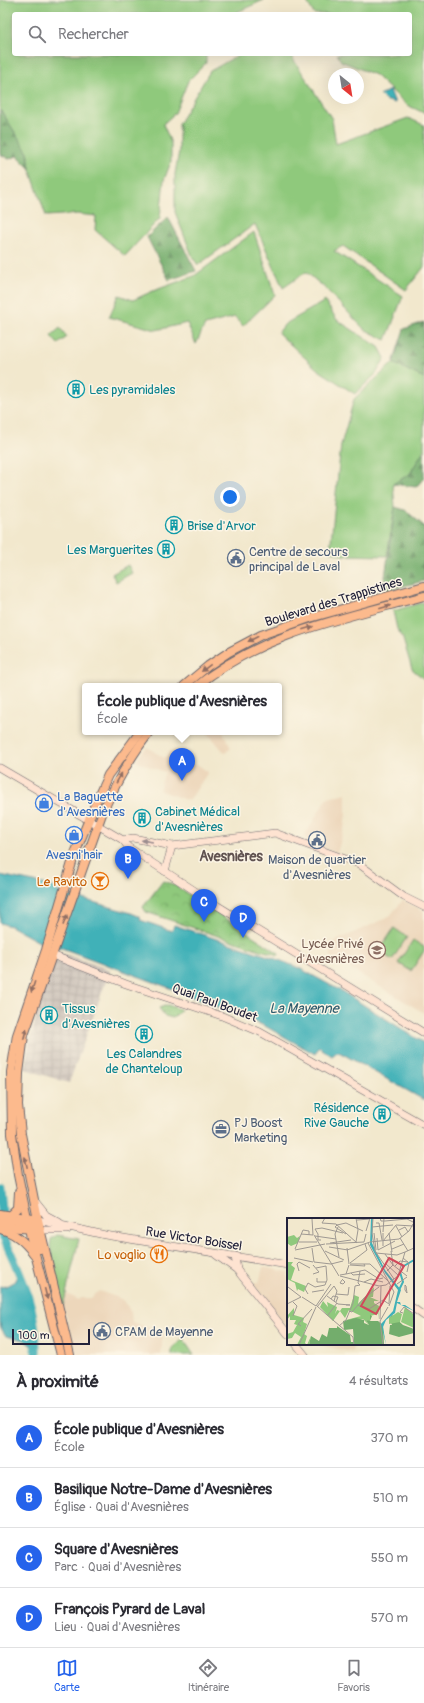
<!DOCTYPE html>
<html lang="fr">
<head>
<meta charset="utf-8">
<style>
	:root { --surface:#fff; --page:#f2f2f3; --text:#2b2b33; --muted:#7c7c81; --line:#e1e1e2; --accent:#2563eb }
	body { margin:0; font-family:Pangolin,sans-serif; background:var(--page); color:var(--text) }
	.compass { position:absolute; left:328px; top:68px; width:36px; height:36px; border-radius:50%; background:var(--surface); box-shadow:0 4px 16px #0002; rotate:150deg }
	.scale { position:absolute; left:12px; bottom:10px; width:78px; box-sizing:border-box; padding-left:4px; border:2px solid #22223b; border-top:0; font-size:11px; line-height:14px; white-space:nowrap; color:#22223b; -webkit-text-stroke:3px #fcf5e5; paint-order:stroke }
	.you { position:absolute; left:230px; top:497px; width:14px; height:14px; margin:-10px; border:3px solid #fff; border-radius:50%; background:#1a73e8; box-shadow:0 0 0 6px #1a73e833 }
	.badge { display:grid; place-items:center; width:26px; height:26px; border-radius:50%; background:var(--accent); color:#fff; font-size:13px; font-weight:700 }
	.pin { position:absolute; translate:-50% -33px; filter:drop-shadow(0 1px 2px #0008) }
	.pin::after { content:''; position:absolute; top:21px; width:14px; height:12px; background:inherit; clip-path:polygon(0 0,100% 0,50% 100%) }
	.popup { position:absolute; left:82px; top:683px; width:200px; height:52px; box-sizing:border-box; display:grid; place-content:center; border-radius:4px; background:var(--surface); filter:drop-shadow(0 1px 3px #0005); font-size:13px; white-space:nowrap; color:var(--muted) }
	.popup b { font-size:15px; color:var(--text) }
	.popup::after { content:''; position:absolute; left:50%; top:100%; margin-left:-8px; border:8px solid transparent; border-top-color:var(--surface) }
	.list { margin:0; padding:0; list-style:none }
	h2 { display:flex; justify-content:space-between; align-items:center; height:52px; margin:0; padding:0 16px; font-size:17px }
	h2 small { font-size:13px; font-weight:400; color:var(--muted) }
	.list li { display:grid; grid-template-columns:26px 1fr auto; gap:12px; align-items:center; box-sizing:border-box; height:60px; padding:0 16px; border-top:1px solid var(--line) }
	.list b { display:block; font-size:15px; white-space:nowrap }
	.list p { margin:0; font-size:13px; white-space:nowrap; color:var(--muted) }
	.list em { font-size:13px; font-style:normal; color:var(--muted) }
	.icon { flex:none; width:22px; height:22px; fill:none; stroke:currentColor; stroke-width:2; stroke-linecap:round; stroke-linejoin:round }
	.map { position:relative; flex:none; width:424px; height:1355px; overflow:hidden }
	.search { position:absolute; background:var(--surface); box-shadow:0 4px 16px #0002; left:12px; right:12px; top:12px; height:44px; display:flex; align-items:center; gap:10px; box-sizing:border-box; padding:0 14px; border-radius:4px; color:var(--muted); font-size:15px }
	.sheet { height:292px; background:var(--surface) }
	nav { display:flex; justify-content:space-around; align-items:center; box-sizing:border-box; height:56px; border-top:1px solid var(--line); background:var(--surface); font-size:11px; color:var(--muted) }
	nav a { display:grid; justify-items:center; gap:2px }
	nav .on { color:var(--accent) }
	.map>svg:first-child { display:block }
	.built { fill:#edd7bb }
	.industrial { fill:url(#industrial-grid) }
	.grass { fill:#8fc97c; stroke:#58765c }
	.forest { fill:url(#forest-firs); stroke:#4a6854 }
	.park { fill:url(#park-crowns); stroke:#58765c }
	.water { fill:#41b1b8; stroke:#326a7a }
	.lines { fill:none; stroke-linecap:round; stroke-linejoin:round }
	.river { stroke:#41b1b8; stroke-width:9 }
	.secondary-casing { stroke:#6b676e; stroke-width:8 }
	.primary-casing { stroke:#6b676e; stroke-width:10 }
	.secondary { stroke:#fee3d1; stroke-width:7 }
	.primary { stroke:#fcba8d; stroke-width:8 }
	.oneway { fill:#8f6e64 }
	.oneway2 { fill:#9b8c8e }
	.labels { text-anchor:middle; stroke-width:3; stroke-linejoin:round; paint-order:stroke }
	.culture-label { font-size:13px; fill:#0d838f; stroke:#fcf5e5; text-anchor:start }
	.service-label { font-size:13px; fill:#4e5e75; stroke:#fcf5e5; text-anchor:start }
	.street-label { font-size:13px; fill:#22223b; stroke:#fcf5e5 }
	.shop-label { font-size:13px; fill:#366cbe; stroke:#fcf5e5; text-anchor:start }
	.food-label { font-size:13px; fill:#c56008; stroke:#fcf5e5; text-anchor:end }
	.education-label { font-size:13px; fill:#785e54; stroke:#fcf5e5; text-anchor:end }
	.neighbourhood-label { font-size:14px; font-weight:bold; fill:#615351; stroke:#fcf5e5 }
	.water-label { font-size:14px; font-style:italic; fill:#2e5b6d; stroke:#fcf5e5 }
	.inset-river { fill:none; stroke:#41b1b8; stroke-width:2 }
	.inset-road { fill:none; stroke:#9f9993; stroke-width:1 }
	.view { fill:#d1495b; fill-opacity:0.15; stroke:#d1495b; stroke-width:2 }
	.inset-edge { fill:none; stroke:#22223b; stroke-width:2 }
</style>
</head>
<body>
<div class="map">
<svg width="424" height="1355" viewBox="0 0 424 1355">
	<defs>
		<pattern id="industrial-grid" width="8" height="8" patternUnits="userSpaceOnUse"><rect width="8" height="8" fill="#ccc2b9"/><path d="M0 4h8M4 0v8" fill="none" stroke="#afa6a0"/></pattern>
		<pattern id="forest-firs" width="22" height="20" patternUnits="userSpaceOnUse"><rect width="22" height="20" fill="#73ad6c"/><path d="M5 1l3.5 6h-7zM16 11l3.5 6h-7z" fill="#5e8c5a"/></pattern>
		<pattern id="park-crowns" width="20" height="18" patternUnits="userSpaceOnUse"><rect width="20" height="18" fill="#8fc97c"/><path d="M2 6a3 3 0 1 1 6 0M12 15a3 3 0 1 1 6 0" fill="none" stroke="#7bac6c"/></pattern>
	</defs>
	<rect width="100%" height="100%" fill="#fcf5e5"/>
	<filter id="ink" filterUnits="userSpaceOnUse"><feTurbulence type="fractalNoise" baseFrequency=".025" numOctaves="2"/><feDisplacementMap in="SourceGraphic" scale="8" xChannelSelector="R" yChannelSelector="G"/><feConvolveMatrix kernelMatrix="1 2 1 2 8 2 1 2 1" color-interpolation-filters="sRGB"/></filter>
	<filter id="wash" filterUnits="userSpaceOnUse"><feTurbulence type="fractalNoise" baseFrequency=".012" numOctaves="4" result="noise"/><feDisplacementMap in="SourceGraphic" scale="16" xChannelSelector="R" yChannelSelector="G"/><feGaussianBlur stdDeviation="0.9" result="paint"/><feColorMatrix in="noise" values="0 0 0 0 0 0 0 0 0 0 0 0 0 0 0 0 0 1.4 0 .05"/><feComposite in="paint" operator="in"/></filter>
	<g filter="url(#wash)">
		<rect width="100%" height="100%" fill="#f2e8cd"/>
		<!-- built -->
		<g class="built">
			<polygon points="207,732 223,732 231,748 225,753"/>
			<polygon points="147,747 164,758 170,751 173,752 174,750 194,765 198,765 208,772 189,801 159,790 165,772 135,761"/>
			<polygon points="346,794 346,814 344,829 337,853 308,842 305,835 327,798"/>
			<polygon points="403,900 424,911 424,1013 331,957 331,943 389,917"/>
			<polygon points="263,1267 288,1272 288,1329 253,1284 256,1282 259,1283"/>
			<polygon points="99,1291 119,1298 125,1302 131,1313 132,1323 163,1332 161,1355 76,1355 63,1306 67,1294 79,1300 81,1298 91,1298"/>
			<polygon points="314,1344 354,1344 352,1352"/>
		</g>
		<!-- industrial -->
		<polygon class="industrial" points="59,952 110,970 69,1083 25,1069 29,1043 43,992"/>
		<!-- grass -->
		<g class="grass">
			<polygon points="0,0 264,0 233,14 14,14 14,54 206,54 206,63 188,81 175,113 163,124 171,143 171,162 164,180 160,218 125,256 95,230 96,216 77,214 46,216 30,169 28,153 0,109"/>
			<polygon points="306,0 424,0 424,113 407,105 375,75 341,61 337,54 410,54 410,14 314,14"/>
			<polygon points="240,54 290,54 332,119 336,144 408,118 424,125 424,267 406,290 343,246 334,251 403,296 386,340 364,329 326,289 306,272 283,288 255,224 198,265 193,258 175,212 175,174 179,151 179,123 210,71"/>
			<polygon points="254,232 275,295 243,326 235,317 205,325 196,344 187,323 156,330 109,317 119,295 133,300 153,291 194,276"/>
			<polygon points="325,301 337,320 379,347 385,358 376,374 355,394 317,369 278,333 285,324"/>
			<polygon points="60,328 67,337 58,344 51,336"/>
			<polygon points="393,363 424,378 424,450 410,474 393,484 395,507 387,556 342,555 330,551 341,445 354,399"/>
			<polygon points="128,565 132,573 116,582 112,574"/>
			<polygon points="424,602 424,679 412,669 402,636 397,629 393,611"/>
			<polygon points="394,928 407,937 392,960 379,951"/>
			<polygon points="413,940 424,947 424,951 411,971 398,963"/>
			<polygon points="57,1235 79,1239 63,1306 50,1247 51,1239"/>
			<polygon points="183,1339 194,1355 172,1355 172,1348"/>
		</g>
		<!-- forest -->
		<g class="forest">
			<polygon points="0,109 28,153 30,169 17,156 9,159 0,154"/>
			<polygon points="168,217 196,271 169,280 147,237"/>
			<polygon points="424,322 424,378 393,363 404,329"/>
			<polygon points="424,450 424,478 416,487 393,484 410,474"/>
			<polygon points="395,507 405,510 424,526 424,581 383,591"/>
		</g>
		<!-- park -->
		<g class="park">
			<polygon points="163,881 174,885 279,953 279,955 260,950 146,912 143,907"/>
			<polygon points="168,1005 181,1010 173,1018 165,1016 159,1008"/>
		</g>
		<!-- water -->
		<g class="water">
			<polygon points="390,90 395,103 385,100 380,95"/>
			<polygon points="0,875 53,886 58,892 131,913 141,917 140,920 172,931 174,925 274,958 299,968 343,992 424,1043 424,1100 341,1053 337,1052 332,1056 319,1047 315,1054 265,1026 185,994 185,991 179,989 178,991 62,948 41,943 10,926 0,923"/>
			<path d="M17,1274L28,1298L33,1347L24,1340L6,1336L1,1328L0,1322V1287C8,1286 16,1284 17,1274Z"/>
		</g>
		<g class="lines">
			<!-- river -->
			<g class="river">
				<polyline points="0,1187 2,1210"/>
				<path d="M1,1232C21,1275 37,1307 36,1355"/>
			</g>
		</g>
	</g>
	<g filter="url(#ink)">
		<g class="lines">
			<!-- secondary casing -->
			<g class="secondary-casing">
				<g id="secondary">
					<polyline points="0,768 123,840 128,847 218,906 424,1033"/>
					<polyline points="123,840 133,838 172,846 275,833 359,864 404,897 424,907"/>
					<polyline points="165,871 172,846"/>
					<polyline points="52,955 126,984 222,1016 260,1032 424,1125"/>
					<polyline points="34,1200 46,1215 59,1222"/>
					<polyline points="38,1220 105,1235 288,1265"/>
					<polyline points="41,1230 67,1230"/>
					<polyline points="216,1255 237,1270"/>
					<polyline points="235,1256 237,1270 288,1334"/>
					<polyline points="413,1308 424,1316"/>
					<polyline points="296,1344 305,1355"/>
				</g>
			</g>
			<!-- primary casing -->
			<g class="primary-casing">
				<g id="primary">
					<polyline points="184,686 208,666 229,652 261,635 310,618 424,586"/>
					<path d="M197,686C261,633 345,618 424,596"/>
					<polyline points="0,1214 33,1219"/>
					<polyline points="10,1216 18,1208 19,1192"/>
					<polyline points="33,1220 40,1249"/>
					<polyline points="0,1222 32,1222"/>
					<polyline points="6,1227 34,1229"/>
					<path d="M0,1229C15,1233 24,1241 34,1254"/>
					<polyline points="61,1355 31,1238 18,1175 12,1134 11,1072 17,1035 46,950 74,856 98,797 108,775 140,732"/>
					<path d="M70,1355L38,1220L21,1134L18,1105L19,1073L24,1035L103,811C116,783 130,756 150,732"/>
				</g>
			</g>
			<!-- secondary -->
			<use href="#secondary" class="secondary"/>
			<!-- primary -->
			<use href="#primary" class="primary"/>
		</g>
		<!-- one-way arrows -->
		<defs><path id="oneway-solid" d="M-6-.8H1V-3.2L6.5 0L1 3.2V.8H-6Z"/></defs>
		<g class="oneway">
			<use href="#oneway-solid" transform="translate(385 607) rotate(-16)"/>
			<use href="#oneway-solid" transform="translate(308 628) rotate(-17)"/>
			<use href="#oneway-solid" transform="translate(253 639) rotate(152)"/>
			<use href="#oneway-solid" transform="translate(206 668) rotate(142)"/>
			<use href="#oneway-solid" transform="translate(119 778) rotate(-61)"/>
			<use href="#oneway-solid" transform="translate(65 920) rotate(-70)"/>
			<use href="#oneway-solid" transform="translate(33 987) rotate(108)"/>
			<use href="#oneway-solid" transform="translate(25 1034) rotate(-75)"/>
			<use href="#oneway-solid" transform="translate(26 1162) rotate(-102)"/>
			<use href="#oneway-solid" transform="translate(46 1294) rotate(76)"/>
		</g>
		<use class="oneway2" href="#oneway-solid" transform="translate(147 841) rotate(-171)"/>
	</g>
	<!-- icons -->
	<defs>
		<g id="building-ring" transform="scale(0.9)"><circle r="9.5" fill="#fcf5e5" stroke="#0f9aa8" stroke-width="1.5"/><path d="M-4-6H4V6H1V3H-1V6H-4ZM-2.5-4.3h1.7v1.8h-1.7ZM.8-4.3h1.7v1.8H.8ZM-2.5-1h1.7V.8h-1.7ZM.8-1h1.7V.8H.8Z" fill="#0f9aa8"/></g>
		<g id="civic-ring" transform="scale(0.9)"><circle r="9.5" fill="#fcf5e5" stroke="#5c6f8a" stroke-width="1.5"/><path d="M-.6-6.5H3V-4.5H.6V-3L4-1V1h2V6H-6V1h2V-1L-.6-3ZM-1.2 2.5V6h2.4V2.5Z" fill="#5c6f8a"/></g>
		<g id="shop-ring" transform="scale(0.9)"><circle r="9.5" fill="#fcf5e5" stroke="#3f7fe0" stroke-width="1.5"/><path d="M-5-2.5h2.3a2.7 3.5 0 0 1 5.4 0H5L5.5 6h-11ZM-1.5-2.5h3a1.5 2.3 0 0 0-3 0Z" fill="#3f7fe0"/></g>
		<g id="bar-ring" transform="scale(0.9)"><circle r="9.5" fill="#fcf5e5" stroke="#e8710a" stroke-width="1.5"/><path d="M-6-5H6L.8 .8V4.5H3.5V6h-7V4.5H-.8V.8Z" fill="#e8710a"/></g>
		<g id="school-ring" transform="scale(0.9)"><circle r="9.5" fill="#fcf5e5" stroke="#8d6e63" stroke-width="1.5"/><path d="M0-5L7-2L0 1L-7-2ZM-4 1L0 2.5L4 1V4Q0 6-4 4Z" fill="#8d6e63"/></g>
		<g id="office-ring" transform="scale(0.9)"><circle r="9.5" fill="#fcf5e5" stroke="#5c6f8a" stroke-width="1.5"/><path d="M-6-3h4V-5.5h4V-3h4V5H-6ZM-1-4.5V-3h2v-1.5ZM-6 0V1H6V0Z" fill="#5c6f8a"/></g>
		<g id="restaurant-ring" transform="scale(0.9)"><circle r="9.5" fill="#fcf5e5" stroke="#e8710a" stroke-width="1.5"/><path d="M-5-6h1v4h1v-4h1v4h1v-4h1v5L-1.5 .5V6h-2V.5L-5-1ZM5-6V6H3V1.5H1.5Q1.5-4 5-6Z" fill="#e8710a"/></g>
	</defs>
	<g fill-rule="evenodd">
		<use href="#building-ring" x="76" y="389"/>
		<use href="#building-ring" x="174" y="525"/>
		<use href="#building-ring" x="166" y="549"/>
		<use href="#civic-ring" x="236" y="558"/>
		<use href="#shop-ring" x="44" y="803"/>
		<use href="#building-ring" x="142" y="818"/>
		<use href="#shop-ring" x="74" y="835"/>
		<use href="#civic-ring" x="317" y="840"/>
		<use href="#bar-ring" x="100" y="881"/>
		<use href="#school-ring" x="377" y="950"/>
		<use href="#building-ring" x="49" y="1015"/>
		<use href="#building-ring" x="144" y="1034"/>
		<use href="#building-ring" x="382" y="1114"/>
		<use href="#office-ring" x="221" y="1129"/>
		<use href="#restaurant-ring" x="159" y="1254"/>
		<use href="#civic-ring" x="102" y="1331"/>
	</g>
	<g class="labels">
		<!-- culture labels -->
		<g class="culture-label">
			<text x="89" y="394">Les pyramidales</text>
			<text x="187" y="530">Brise d'Arvor</text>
			<text x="153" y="554" text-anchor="end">Les Marguerites</text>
			<text x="155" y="816">Cabinet Médical<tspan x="155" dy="15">d'Avesnières</tspan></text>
			<text x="62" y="1013">Tissus<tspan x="62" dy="15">d'Avesnières</tspan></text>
			<text x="144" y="1058" text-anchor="middle">Les Calandres<tspan x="144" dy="15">de Chanteloup</tspan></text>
			<text x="369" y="1112" text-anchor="end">Résidence<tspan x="369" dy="15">Rive Gauche</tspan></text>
		</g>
		<!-- service labels -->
		<g class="service-label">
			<text x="249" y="556">Centre de secours<tspan x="249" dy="15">principal de Laval</tspan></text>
			<text x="317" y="864" text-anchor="middle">Maison de quartier<tspan x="317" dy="15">d'Avesnières</tspan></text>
			<text x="234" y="1127">PJ Boost<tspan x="234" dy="15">Marketing</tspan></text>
			<text x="115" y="1336">CPAM de Mayenne</text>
		</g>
		<!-- street labels -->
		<g class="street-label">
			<text transform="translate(333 601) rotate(-17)" y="5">Boulevard des Trappistines</text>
			<text transform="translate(215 1002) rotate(20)" y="5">Quai Paul Boudet</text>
			<text transform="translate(194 1238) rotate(9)" y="5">Rue Victor Boissel</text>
		</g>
		<!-- shop labels -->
		<g class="shop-label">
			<text x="57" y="801">La Baguette<tspan x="57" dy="15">d'Avesnières</tspan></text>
			<text x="74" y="859" text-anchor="middle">Avesni'hair</text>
		</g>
		<!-- food labels -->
		<g class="food-label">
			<text x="87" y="886">Le Ravito</text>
			<text x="146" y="1259">Lo voglio</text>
		</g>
		<!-- education labels -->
		<g class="education-label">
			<text x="364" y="948">Lycée Privé<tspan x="364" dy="15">d'Avesnières</tspan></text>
		</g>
		<!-- neighbourhood labels -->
		<g class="neighbourhood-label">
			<text x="231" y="861">Avesnières</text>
		</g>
		<!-- water labels -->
		<g class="water-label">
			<text x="304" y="1013">La Mayenne</text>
		</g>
	</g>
	<!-- overview -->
	<g transform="translate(287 1218)">
		<rect width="127" height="127" fill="#f2e8cd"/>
		<path d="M7,17L10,20L13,18L11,25L4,28L0,25V19ZM0,44H6L4,47L8,50L4,62L19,68L17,74L11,71L10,73L8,65L0,61ZM87,69L86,79H83L92,83H87V85L92,88L91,102V96L83,98V104L79,102L82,107L76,101L59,102L74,98L62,92L58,100L53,93L55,90H63L67,77L72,79L71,86ZM36,83L41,89L40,84L50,89L48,96L50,92L53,93L46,103L33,89ZM118,89L127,97V110L114,104ZM7,90V97L17,100L16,104L20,106L17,116L20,118L18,125L20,127L24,118L22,127H10L14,119L8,115L5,120L0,121V116L6,114L10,107L7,106L9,102H3V98L0,102V98Z" fill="#8fc97c"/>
		<path d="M83,97L85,98L83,103H91L96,107L97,127H22L24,118L32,123L35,116L40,119L42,110H50V108L63,117L64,124H67L66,111L57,112L56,103L69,100L77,102V105L82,107L79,102L83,103ZM105,97L116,107L127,111V115L112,119L102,116L103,107H105L102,100Z" fill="#73ad6c"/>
		<path d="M111,94L115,96L113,104L102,106V100Z" fill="#8fc97c"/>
		<path d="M84,0H86L85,25L98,52L114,72L110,84H113L114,87H118L127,93L110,85L108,95L99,102L96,109L99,127L94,106L106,93L111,72L98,55L83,27Z" fill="#41b1b8"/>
		<path class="inset-river" d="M115,49L127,42M112,72L116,64L113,54"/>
		<path class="inset-road" d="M38,0L35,5L49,6M69,0L71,12M93,0L94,3H98L109,2M25,1L26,17M70,2L83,1M109,2L120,1L126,4M89,5H92L95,22M49,6L70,25M109,8L115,19M51,9L48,16L52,39M85,9L106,7M28,11L35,10L56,15M28,11L31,16V22H34M112,12L118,9L121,14M79,13L83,0M96,14L97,0M85,15L88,33L107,61M85,15L86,0M87,15L89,32M102,15L105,34M14,16L26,17M59,16L48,9L50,7L59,5L76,13M27,17L52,58M28,18L49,21M90,20L91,32M113,20L121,33M96,23L109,7L126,8M12,24H30M69,24L71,12M43,25L64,22M81,25L107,74L102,88M39,26L77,24L79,16M96,28V15M42,29L61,32M25,30L27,44M60,30L62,46M8,31L16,12L22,13V17M105,31L117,26M8,32L38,26M60,32L83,24L112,21L122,13L126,6M91,32L108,23M38,33L57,42M104,33L106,47L120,58M89,35L110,37L118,34M98,36L106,47L100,53M7,40L26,44M116,40L122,45L120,54M27,44L44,46M63,45L80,32L78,26M44,46L56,43M63,46H83L101,63M99,46L111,57M63,47L78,48L77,46M108,48L113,43L121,44M29,50L39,48L40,62M12,53L10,46L12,44L23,50M64,55L66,57L78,56M26,56L32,54L26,47M59,56L78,52L92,61L96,60M53,57L59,56L62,47M53,58L92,68L99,67L111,58L118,34L127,30M30,60V64H39M55,61L58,64L56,66L53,65L55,62M77,64L84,61L96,64M21,65L28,69L38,67L40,62M21,65L18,71L21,76M110,66L120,59M118,67L119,68L120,75L118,72ZM1,69L14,79M25,74L37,72M49,76L61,77L62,69M40,78L51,86L63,87H59M15,79L29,88M44,81L46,78L51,79L49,84M47,83L50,73L47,68M102,85L103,68M0,86L14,79M71,87L82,91L96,82L102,86M29,88L44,66M30,88L40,97M30,89L47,68M62,93L65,94L77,80L92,69M116,95L113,94L117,89L127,96M40,97L66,119L67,127M41,97L50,85M6,98L10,88L6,84M93,101L94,68M14,108L11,106L25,91M52,108L59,102L66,85L68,68L73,67L71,65L73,53M12,127L29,89M96,127L93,103L101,89"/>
		<path class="view" d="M102,40L117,48L89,96L74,88Z"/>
		<rect width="127" height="127" class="inset-edge"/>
	</g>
</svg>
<svg class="compass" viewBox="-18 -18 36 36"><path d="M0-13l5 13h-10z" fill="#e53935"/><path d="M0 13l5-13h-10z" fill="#7c7c81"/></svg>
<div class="scale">100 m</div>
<div class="you"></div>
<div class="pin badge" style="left:182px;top:781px">A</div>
<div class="popup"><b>École publique d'Avesnières</b>École</div>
<div class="pin badge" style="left:128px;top:879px">B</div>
<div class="pin badge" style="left:204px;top:922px">C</div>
<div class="pin badge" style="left:243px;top:938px">D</div>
<div class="search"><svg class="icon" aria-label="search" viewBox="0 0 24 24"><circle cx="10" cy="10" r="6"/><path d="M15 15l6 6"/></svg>Rechercher</div>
</div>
<section class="sheet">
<h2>À proximité<small>4 résultats</small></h2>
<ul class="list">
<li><span class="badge">A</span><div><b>École publique d'Avesnières</b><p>École</p></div><em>370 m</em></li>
<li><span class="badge">B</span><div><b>Basilique Notre-Dame d'Avesnières</b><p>Église · Quai d'Avesnières</p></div><em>510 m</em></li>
<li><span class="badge">C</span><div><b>Square d'Avesnières</b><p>Parc · Quai d'Avesnières</p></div><em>550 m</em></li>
<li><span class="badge">D</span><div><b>François Pyrard de Laval</b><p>Lieu · Quai d'Avesnières</p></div><em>570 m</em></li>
</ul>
</section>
<nav>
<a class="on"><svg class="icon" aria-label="map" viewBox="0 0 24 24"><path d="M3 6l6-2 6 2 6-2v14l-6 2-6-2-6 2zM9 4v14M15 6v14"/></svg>Carte</a>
<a><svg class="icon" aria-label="directions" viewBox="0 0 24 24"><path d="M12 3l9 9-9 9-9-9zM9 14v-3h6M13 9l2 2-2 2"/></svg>Itinéraire</a>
<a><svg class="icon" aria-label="saved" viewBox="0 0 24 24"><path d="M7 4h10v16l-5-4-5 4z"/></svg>Favoris</a>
</nav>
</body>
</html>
